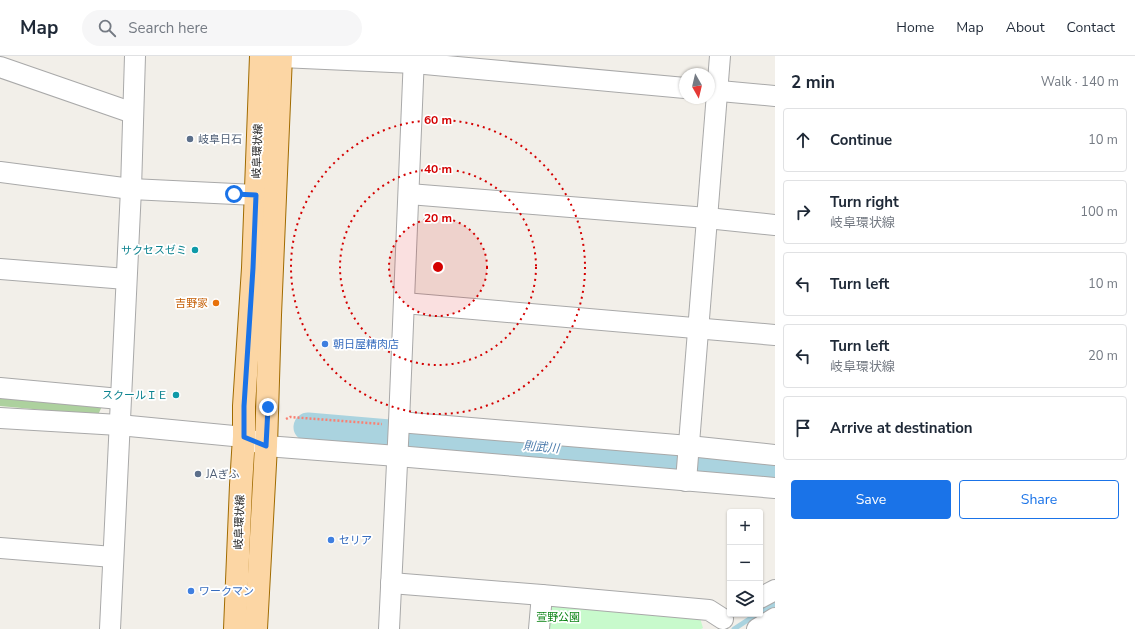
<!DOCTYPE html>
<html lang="en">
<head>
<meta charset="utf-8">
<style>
	:root { --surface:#fff; --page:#f6f6f7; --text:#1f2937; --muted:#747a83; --line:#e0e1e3; --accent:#1a73e8 }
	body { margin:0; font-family:"Nunito Sans","Noto Sans JP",sans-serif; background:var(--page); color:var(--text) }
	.controls { position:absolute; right:12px; bottom:12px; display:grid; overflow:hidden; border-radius:4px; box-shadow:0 1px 3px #0004 }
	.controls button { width:36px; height:36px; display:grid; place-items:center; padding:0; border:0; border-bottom:1px solid var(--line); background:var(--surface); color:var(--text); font:20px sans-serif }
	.compass { position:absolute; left:679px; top:12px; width:36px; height:36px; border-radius:50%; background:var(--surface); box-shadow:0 1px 3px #0004; rotate:172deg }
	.stop { position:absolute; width:12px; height:12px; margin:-9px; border:3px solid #1a73e8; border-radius:50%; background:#fff }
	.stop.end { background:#1a73e8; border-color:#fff; box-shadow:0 1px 4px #0008 }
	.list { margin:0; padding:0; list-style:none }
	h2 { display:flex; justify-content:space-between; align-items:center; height:52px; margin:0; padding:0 16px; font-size:17px }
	h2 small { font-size:13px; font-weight:400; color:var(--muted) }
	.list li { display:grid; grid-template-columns:26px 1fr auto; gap:12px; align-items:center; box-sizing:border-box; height:64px; margin:0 8px 8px; padding:0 8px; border:1px solid var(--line); border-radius:4px }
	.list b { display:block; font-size:15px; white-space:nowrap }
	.list p { margin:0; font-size:13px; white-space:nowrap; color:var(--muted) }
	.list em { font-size:13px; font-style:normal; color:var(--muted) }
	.actions { display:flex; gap:8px; padding:12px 16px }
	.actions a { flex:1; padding:9px 0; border:1px solid var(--accent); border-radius:4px; text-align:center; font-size:14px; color:var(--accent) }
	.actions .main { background:var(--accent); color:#fff }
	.icon { flex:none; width:22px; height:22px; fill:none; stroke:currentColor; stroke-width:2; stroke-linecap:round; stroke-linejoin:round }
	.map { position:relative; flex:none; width:775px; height:573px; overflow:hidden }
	header { display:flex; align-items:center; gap:24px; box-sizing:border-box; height:56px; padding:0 20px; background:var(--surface); border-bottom:1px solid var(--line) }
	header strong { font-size:19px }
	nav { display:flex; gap:22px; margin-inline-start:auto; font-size:14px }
	.search { width:280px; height:36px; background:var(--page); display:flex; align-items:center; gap:10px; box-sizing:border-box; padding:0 14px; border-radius:22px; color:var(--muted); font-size:15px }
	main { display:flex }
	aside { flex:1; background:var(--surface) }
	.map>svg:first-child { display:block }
	.forest { fill:#add19e }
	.park { fill:#c8facc }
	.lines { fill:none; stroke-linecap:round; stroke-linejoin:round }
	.stream { stroke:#aad3df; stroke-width:5 }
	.river { stroke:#aad3df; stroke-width:29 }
	.minor-casing { stroke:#a9a9a9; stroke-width:22 }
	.major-casing { stroke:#a06b00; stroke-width:24 }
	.path { stroke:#fa8072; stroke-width:2.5; stroke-dasharray:2 2; stroke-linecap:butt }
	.minor { stroke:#fff; stroke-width:20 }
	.major { stroke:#fcd6a4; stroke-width:22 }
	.route { stroke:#1a73e8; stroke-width:5 }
	.ring { fill:none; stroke:#d40000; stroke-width:2; stroke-dasharray:2 4 }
	.service-dot { fill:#5c6f8a; stroke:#fff; stroke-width:1.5 }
	.culture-dot { fill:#0f9aa8; stroke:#fff; stroke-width:1.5 }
	.food-dot { fill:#e8710a; stroke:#fff; stroke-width:1.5 }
	.shop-dot { fill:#3f7fe0; stroke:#fff; stroke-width:1.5 }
	.labels { text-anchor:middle; stroke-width:3.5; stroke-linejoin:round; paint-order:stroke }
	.service-label { font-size:11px; fill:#4e5e75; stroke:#fff; text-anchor:start }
	.street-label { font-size:11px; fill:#222; stroke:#fff }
	.culture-label { font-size:11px; fill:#0d838f; stroke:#fff; text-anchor:end }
	.food-label { font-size:11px; fill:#c56008; stroke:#fff; text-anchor:end }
	.shop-label { font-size:11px; fill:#366cbe; stroke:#fff; text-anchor:start }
	.park-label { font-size:11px; fill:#0c8416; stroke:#fff }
	.water-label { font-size:12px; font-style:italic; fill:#4a7aab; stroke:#fff }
	.centre { fill:#d40000; stroke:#fff; stroke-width:2 }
	.ring-label { font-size:12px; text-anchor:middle; font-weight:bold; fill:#d40000; stroke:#fff; stroke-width:3.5; stroke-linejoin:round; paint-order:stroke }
</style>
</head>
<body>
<header>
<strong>Map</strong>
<div class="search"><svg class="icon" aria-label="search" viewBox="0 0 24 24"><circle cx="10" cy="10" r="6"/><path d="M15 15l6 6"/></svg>Search here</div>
<nav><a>Home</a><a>Map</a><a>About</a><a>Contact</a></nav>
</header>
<main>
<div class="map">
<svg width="775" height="573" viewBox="0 0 775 573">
	<rect width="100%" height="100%" fill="#f2efe9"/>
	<!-- forest -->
	<polygon class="forest" points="0,340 103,348 98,359 0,350"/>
	<!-- park -->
	<polygon class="park" points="552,549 700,562 703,572 701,573 545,573 547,553"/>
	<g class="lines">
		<!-- stream -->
		<g class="stream">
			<polyline points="760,556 775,548"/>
			<polyline points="734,573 757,558"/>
		</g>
		<!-- river -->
		<polyline class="river" points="308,371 775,411"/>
		<!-- minor casing -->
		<g class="minor-casing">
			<g id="minor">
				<polyline points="281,1 414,7 685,32"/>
				<polyline points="0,11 133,57"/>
				<polyline points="709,34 775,40"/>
				<polyline points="0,116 131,133 256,139"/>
				<polyline points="409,138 707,162 775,169"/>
				<polyline points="0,213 126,223"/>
				<polyline points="404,247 775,279"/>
				<polyline points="0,332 120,343"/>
				<polyline points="0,362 119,369 244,381 266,390 397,400 775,432"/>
				<polyline points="399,366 689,390 775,399"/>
				<polyline points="686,425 720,0"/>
				<polyline points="0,492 113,501"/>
				<polyline points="391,527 542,539 709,554 723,563"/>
				<polyline points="760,542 775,534"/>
				<polyline points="110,573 131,133 135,0"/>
				<polyline points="389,573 399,366 414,0"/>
				<polyline points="539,573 542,539"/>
				<polyline points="757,573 775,562"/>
			</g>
		</g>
		<!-- major casing -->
		<g class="major-casing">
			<g id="major">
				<polyline points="235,573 241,429 244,381 244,350 253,212 261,0"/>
				<polyline points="256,573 266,390 270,259 281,0"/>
			</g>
		</g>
		<!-- path -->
		<polyline class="path" points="286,363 290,361 382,368"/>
		<!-- minor -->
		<use href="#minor" class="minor"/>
		<!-- major -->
		<use href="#major" class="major"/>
	</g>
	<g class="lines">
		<!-- route -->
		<polyline class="route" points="234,138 256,139 253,212 244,350 244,381 266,390 268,351"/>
	</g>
	<!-- distance rings -->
	<circle cx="438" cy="211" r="49" fill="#d40000" fill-opacity=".12"/>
	<g class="ring">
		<circle cx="438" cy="211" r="49"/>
		<circle cx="438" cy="211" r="98"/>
		<circle cx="438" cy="211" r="147"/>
	</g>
	<!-- markers -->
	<g class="service-dot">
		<circle cx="190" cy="83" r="4"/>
		<circle cx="198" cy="418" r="4"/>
	</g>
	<g class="culture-dot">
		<circle cx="195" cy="194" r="4"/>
		<circle cx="176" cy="339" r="4"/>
	</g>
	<circle class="food-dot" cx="216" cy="247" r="4"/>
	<g class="shop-dot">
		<circle cx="325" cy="288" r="4"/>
		<circle cx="331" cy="484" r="4"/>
		<circle cx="191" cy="535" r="4"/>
	</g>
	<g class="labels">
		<!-- service labels -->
		<g class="service-label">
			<text x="198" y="87">岐阜日石</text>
			<text x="206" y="422">JAぎふ</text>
		</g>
		<!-- street labels -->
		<g class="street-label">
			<text transform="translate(257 95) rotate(-88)" y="4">岐阜環状線</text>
			<text transform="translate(239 466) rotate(-88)" y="4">岐阜環状線</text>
		</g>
		<!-- culture labels -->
		<g class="culture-label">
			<text x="187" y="198">サクセスゼミ</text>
			<text x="168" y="343">スクールＩＥ</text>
		</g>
		<!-- food labels -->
		<g class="food-label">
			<text x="208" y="251">吉野家</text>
		</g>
		<!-- shop labels -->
		<g class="shop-label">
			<text x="333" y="292">朝日屋精肉店</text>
			<text x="339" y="488">セリア</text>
			<text x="199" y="539">ワークマン</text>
		</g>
		<!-- park labels -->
		<g class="park-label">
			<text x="558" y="565">萱野公園</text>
		</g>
		<!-- water labels -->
		<g class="water-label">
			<text transform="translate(541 391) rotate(5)" y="4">則武川</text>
		</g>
	</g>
	<circle cx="438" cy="211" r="6" class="centre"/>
	<g class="ring-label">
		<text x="438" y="68">60 m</text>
		<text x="438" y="117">40 m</text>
		<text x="438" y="166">20 m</text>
	</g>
</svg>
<div class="controls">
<button>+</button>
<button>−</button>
<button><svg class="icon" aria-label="layers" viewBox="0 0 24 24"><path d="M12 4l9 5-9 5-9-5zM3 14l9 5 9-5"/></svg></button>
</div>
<svg class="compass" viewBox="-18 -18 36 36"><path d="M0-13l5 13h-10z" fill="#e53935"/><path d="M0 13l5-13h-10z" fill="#747a83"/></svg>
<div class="stop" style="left:234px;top:138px"></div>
<div class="stop end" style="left:268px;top:351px"></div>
</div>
<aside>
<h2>2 min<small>Walk · 140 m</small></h2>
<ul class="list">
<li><svg class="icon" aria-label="ahead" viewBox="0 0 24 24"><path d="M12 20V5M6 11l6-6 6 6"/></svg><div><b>Continue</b></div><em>10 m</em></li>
<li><svg class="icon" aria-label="right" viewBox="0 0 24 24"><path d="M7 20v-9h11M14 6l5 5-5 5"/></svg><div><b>Turn right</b><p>岐阜環状線</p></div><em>100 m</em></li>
<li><svg class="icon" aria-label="left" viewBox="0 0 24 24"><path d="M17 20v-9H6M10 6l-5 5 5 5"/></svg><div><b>Turn left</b></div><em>10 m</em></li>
<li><svg class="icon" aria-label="left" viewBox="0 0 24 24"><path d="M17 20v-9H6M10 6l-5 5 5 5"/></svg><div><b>Turn left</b><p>岐阜環状線</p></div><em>20 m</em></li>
<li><svg class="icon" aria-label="arrive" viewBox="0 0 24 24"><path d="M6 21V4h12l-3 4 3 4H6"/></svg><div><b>Arrive at destination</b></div></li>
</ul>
<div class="actions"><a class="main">Save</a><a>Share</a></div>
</aside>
</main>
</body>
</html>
